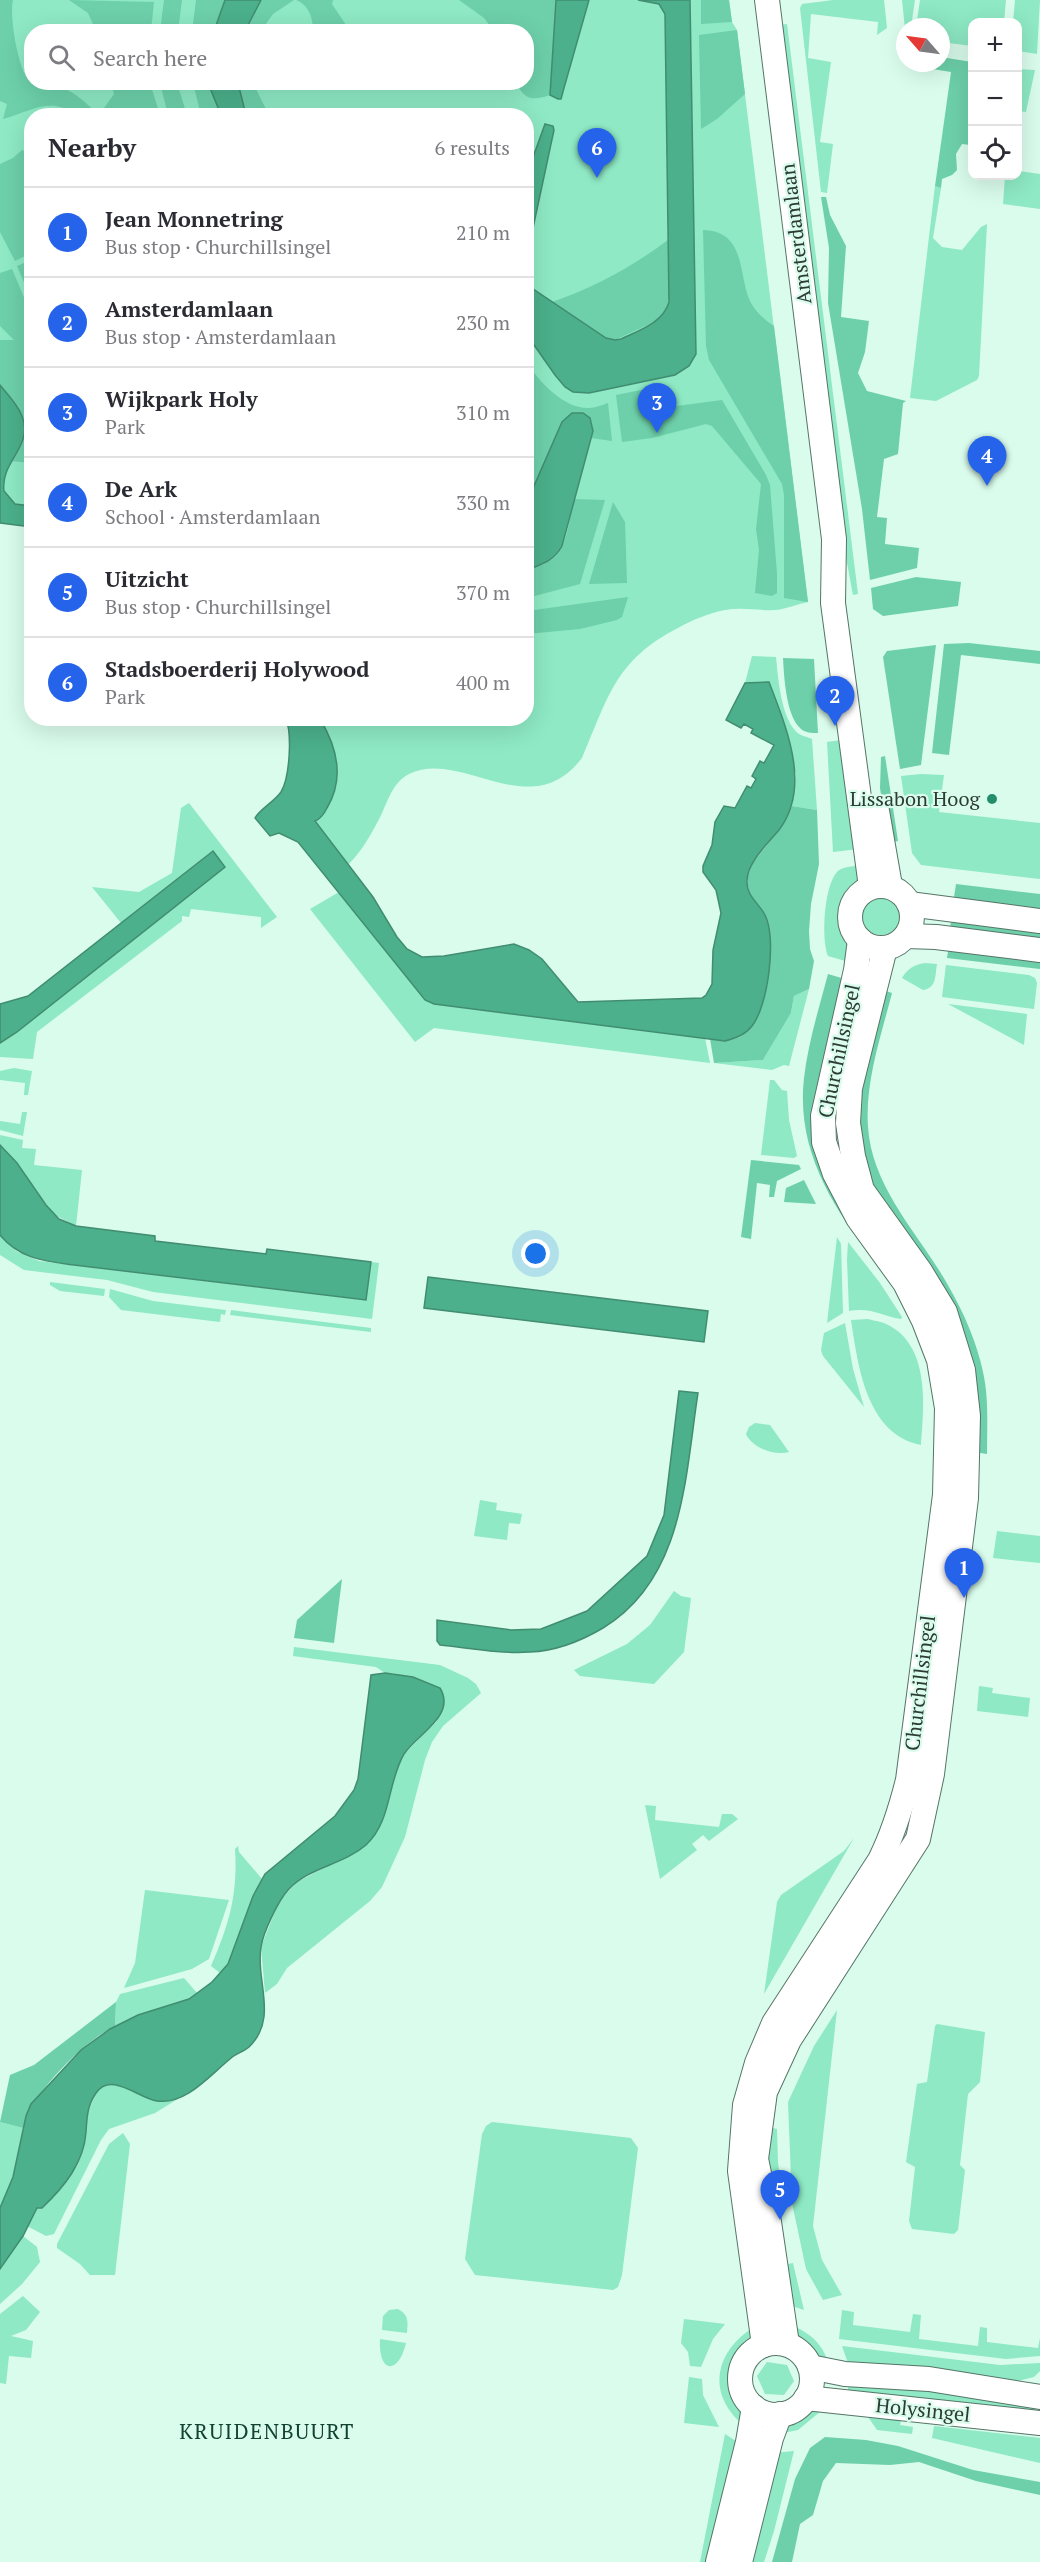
<!DOCTYPE html>
<html lang="en">
<head>
<meta charset="utf-8">
<style>
	:root { --surface:#fff; --page:#f2f2f3; --text:#2b2b33; --muted:#7c7c81; --line:#e1e1e2; --accent:#2563eb }
	body { margin:0; font-family:"PT Serif",serif; background:var(--page); color:var(--text) }
	.controls { position:absolute; right:18px; top:18px; display:grid; overflow:hidden; border-radius:12px; box-shadow:0 6px 24px #0002 }
	.controls button { width:54px; height:54px; display:grid; place-items:center; padding:0; border:0; border-bottom:2px solid var(--line); background:var(--surface); color:var(--text); font:30px sans-serif }
	.compass { position:absolute; left:896px; top:18px; width:54px; height:54px; border-radius:50%; background:var(--surface); box-shadow:0 6px 24px #0002; rotate:298deg }
	.you { position:absolute; left:536px; top:1254px; width:21px; height:21px; margin:-15px; border:4px solid #fff; border-radius:50%; background:#1a73e8; box-shadow:0 0 0 9px #1a73e833 }
	.badge { display:grid; place-items:center; width:39px; height:39px; border-radius:50%; background:var(--accent); color:#fff; font-size:20px; font-weight:700 }
	.pin { position:absolute; translate:-50% -50px; filter:drop-shadow(0 2px 3px #0008) }
	.pin::after { content:''; position:absolute; top:32px; width:21px; height:18px; background:inherit; clip-path:polygon(0 0,100% 0,50% 100%) }
	.list { margin:0; padding:0; list-style:none }
	h2 { display:flex; justify-content:space-between; align-items:center; height:78px; margin:0; padding:0 24px; font-size:26px }
	h2 small { font-size:20px; font-weight:400; color:var(--muted) }
	.list li { display:grid; grid-template-columns:39px 1fr auto; gap:18px; align-items:center; box-sizing:border-box; height:90px; padding:0 24px; border-top:2px solid var(--line) }
	.list b { display:block; font-size:22px; white-space:nowrap }
	.list p { margin:0; font-size:20px; white-space:nowrap; color:var(--muted) }
	.list em { font-size:20px; font-style:normal; color:var(--muted) }
	.icon { flex:none; width:33px; height:33px; fill:none; stroke:currentColor; stroke-width:2; stroke-linecap:round; stroke-linejoin:round }
	.map { position:relative; flex:none; width:1040px; height:2562px; overflow:hidden }
	.search { position:absolute; background:var(--surface); box-shadow:0 6px 24px #0002; left:24px; top:24px; width:510px; height:66px; display:flex; align-items:center; gap:15px; box-sizing:border-box; padding:0 21px; border-radius:24px; color:var(--muted); font-size:22px }
	.panel { position:absolute; background:var(--surface); box-shadow:0 6px 24px #0002; left:24px; top:108px; width:510px; height:618px; border-radius:24px }
	.map>svg:first-child { display:block }
	.green { fill:#8ee9c4; fill-rule:evenodd }
	.forest { fill:#6dd0aa }
	.water { fill:#4bb08b; stroke:#428d71; stroke-width:1.5 }
	.lines { fill:none; stroke-linecap:round; stroke-linejoin:round }
	.minor-casing { stroke:#557567; stroke-width:26 }
	.minor { stroke:#fff; stroke-width:24 }
	.poi-dot { fill:#248d6b; stroke:#d9fcec; stroke-width:2 }
	.labels { text-anchor:middle; stroke-width:4.5; stroke-linejoin:round; paint-order:stroke }
	.street-label { font-size:20px; fill:#2d3b35; stroke:#d9fcec }
	.poi-label { font-size:20px; fill:#2d3b35; stroke:#d9fcec; text-anchor:end }
	.neighbourhood-label { font-size:21px; letter-spacing:1.5px; fill:#124332; stroke:#d9fcec }
</style>
</head>
<body>
<div class="map">
<svg width="1040" height="2562" viewBox="0 0 1040 2562">
	<rect width="100%" height="100%" fill="#d9fcec"/>
	<!-- green -->
	<g class="green">
		<path d="M0,0H729L732,22L737,30L808,602C797,604 786,609 776,610C759,611 742,607 725,610C709,613 692,620 678,628C615,660 608,698 582,758C530,826 462,748 409,774C390,784 387,806 377,823C369,838 360,853 348,865L315,821L338,769L329,735L320,719L526,718V116H32L31,517L0,514ZM32,32H526V82H32Z"/>
		<polygon points="833,0 884,0 887,28 877,35 878,22 811,14 808,58 831,62 820,142 833,144 827,193 821,192 800,8 802,4"/>
		<polygon points="902,0 915,0 911,27 905,29"/>
		<polygon points="920,0 1006,0 1004,22 972,22 972,46 941,42 941,27 916,27"/>
		<polygon points="1015,0 1040,0 1037,54 1018,51 1018,22 1013,22"/>
		<polygon points="787,24 858,594 853,595 845,552 779,25"/>
		<polygon points="1018,69 1035,70 1026,112 1018,111"/>
		<polygon points="1018,159 1020,159 1019,171 1040,174 1040,209 1003,204 1005,176 1018,176"/>
		<polygon points="935,186 941,188 933,238 942,247 962,250 981,227 987,224 979,376 977,380 936,401 910,398"/>
		<path d="M752,656L776,657C778,677 781,721 799,734C802,736 808,737 812,739L817,810L792,806L796,774L769,682L745,683Z"/>
		<polygon points="841,740 859,849 833,852 827,742"/>
		<polygon points="921,774 944,775 939,812 1040,823 1040,879 921,865 912,853 901,776"/>
		<polygon points="189,803 277,917 261,928 261,917 191,909 189,917 182,916 182,921 37,1032 33,1059 0,1057 0,1043 17,1032 225,867 212,851 121,923 92,887 139,892 172,873 181,808"/>
		<path d="M860,865L859,880L846,895L840,915L842,928L852,947V963L828,956C821,939 824,886 837,872C842,866 853,867 860,865Z"/>
		<polygon points="339,892 425,999 434,1004 705,1038 710,1063 434,1028 415,1042 310,909"/>
		<circle cx="881" cy="916" r="19"/>
		<path d="M925,963L937,964C935,975 937,988 923,990L902,978C908,968 914,965 925,963Z"/>
		<polygon points="946,965 1029,975 1035,978 1037,983 1034,1009 942,997"/>
		<polygon points="809,989 789,1066 784,1065 772,1070 714,1063 763,1060 791,1013 794,996"/>
		<polygon points="948,1004 1027,1014 1024,1045"/>
		<polygon points="14,1068 32,1071 28,1095 24,1095 25,1083 0,1080 0,1071"/>
		<polygon points="770,1080 774,1080 782,1090 787,1091 789,1120 797,1156 794,1158 761,1155"/>
		<polygon points="22,1112 27,1112 23,1136 0,1130 0,1121 20,1124"/>
		<polygon points="0,1135 23,1140 22,1148 36,1149 34,1165 82,1170 76,1226 53,1214 17,1163 0,1145"/>
		<polygon points="0,1235 16,1251 39,1261 365,1300 371,1262 379,1263 372,1319 153,1292 107,1280 24,1270 0,1255"/>
		<polygon points="837,1237 841,1244 843,1313 827,1323"/>
		<path d="M848,1242L880,1283L902,1317L901,1319C881,1316 872,1307 849,1311L847,1260Z"/>
		<polygon points="50,1282 105,1289 104,1296 60,1291 50,1285"/>
		<polygon points="110,1289 153,1301 226,1310 225,1315 221,1314 220,1322 121,1310 109,1297"/>
		<polygon points="231,1310 371,1328 371,1332 230,1315"/>
		<path d="M868,1319C875,1321 884,1322 890,1326C930,1348 924,1407 921,1445C866,1434 858,1365 851,1320Z"/>
		<polygon points="845,1323 853,1369 864,1407 823,1356 821,1350 824,1333"/>
		<path d="M755,1423L770,1425L789,1452C775,1456 752,1448 746,1434L749,1427Z"/>
		<polygon points="480,1500 497,1503 496,1510 522,1514 520,1524 509,1523 507,1540 474,1536"/>
		<polygon points="997,1531 1040,1536 1040,1563 993,1558"/>
		<polygon points="674,1591 681,1596 691,1598 684,1652 654,1684 580,1676 574,1670 627,1644 650,1625"/>
		<polygon points="294,1647 440,1665 468,1678 476,1684 481,1693 443,1726 432,1742 425,1760 405,1837 382,1887 370,1901 287,1968 277,1984 265,1993 261,1947 279,1901 297,1882 349,1855 406,1752 437,1721 397,1674 385,1673 376,1667 293,1656"/>
		<polygon points="979,1686 993,1688 992,1693 1030,1698 1028,1717 977,1711"/>
		<polygon points="645,1805 656,1806 655,1820 719,1827 722,1814 732,1814 738,1819 709,1841 703,1835 692,1844 697,1850 660,1879"/>
		<polygon points="854,1838 764,1994 777,1902 781,1895 844,1851"/>
		<path d="M238,1846L239,1852L262,1879L228,1964L220,1973L211,1966C229,1925 238,1894 235,1849Z"/>
		<polygon points="145,1890 229,1900 209,1959 192,1969 124,1988 135,1963"/>
		<polygon points="184,1978 197,1993 189,1999 138,2015 115,2026 116,2002 120,1994"/>
		<polygon points="837,2010 813,2226 822,2260 842,2295 823,2300 806,2269 792,2203 788,2102 814,2046"/>
		<polygon points="937,2024 985,2032 980,2082 968,2094 960,2165 965,2170 958,2230 954,2234 912,2229 909,2221 915,2167 906,2162 917,2084 927,2082 935,2026"/>
		<path d="M118,2084C150,2097 153,2107 189,2092L155,2113L109,2129L101,2140L54,2234L46,2236L27,2226L37,2208L48,2202L78,2165L86,2132V2118L96,2092L104,2086Z"/>
		<polygon points="0,2122 23,2128 13,2177 0,2208"/>
		<polygon points="492,2122 631,2138 638,2148 622,2275 618,2287 613,2290 475,2275 465,2259 482,2134 486,2126"/>
		<polygon points="769,2127 777,2129 778,2163 783,2195 772,2197 767,2166"/>
		<polygon points="123,2133 130,2144 115,2275 90,2275 80,2264 57,2248 57,2244 109,2144"/>
		<polygon points="23,2236 37,2247 40,2262 22,2284 0,2304 0,2269"/>
		<polygon points="793,2263 804,2310 786,2304 788,2264"/>
		<polygon points="23,2296 40,2312 26,2330 11,2336 33,2341 31,2358 9,2356 6,2384 0,2383 0,2314"/>
		<path d="M398,2309C409,2315 408,2322 407,2333L382,2330L383,2316L389,2310Z"/>
		<polygon points="842,2310 854,2312 853,2325 910,2332 913,2314 921,2315 919,2339 978,2346 980,2327 987,2328 987,2342 1038,2348 1040,2338 1040,2356 1006,2359 839,2339"/>
		<polygon points="684,2319 725,2324 713,2339 701,2367 690,2366 688,2352 681,2343"/>
		<path d="M790,2325C810,2332 824,2345 829,2366C811,2357 798,2343 790,2325Z"/>
		<path d="M754,2327C753,2340 749,2343 742,2352C727,2372 733,2391 744,2410L740,2422C706,2390 717,2350 754,2327Z"/>
		<path d="M380,2339L406,2343C398,2376 378,2373 380,2339Z"/>
		<polygon points="842,2346 1000,2365 1040,2363 1040,2371 1034,2377 1018,2381 905,2368 850,2369"/>
		<polygon points="767,2362 787,2365 794,2381 784,2395 765,2394 757,2376"/>
		<polygon points="689,2377 702,2379 703,2395 719,2427 684,2423"/>
		<polygon points="849,2381 1033,2404 1036,2410 1034,2415 847,2396"/>
		<polygon points="807,2409 821,2411 798,2430 778,2434 784,2424"/>
		<polygon points="864,2411 901,2421 900,2425 913,2427 912,2434 877,2430"/>
		<polygon points="934,2426 1040,2438 1040,2463 932,2438"/>
		<polygon points="725,2434 742,2445 713,2562 700,2562"/>
		<polygon points="794,2451 774,2531 764,2562 746,2562 773,2453"/>
	</g>
	<!-- forest -->
	<g class="forest">
		<path d="M0,0H13C9,14 18,72 30,81C38,86 47,86 57,87C72,88 88,105 99,115L114,94L111,83H150L160,115H77C50,96 32,111 3,119L7,104L0,101Z"/>
		<polygon points="69,0 154,2 151,31 96,31 88,13"/>
		<polygon points="164,0 182,0 178,31 160,31"/>
		<polygon points="196,0 225,0 214,31 192,32"/>
		<polygon points="261,0 294,0 273,14 261,31 245,32"/>
		<path d="M296,0H333L332,4L350,31H313C313,18 309,5 296,0Z"/>
		<path d="M459,0H556L550,95C532,101 525,100 516,83L526,82V32L494,31L484,18Z"/>
		<polygon points="701,0 729,0 732,22 701,24"/>
		<polygon points="737,30 745,94 717,119 701,129 699,35"/>
		<polygon points="941,57 972,62 972,152 970,145 962,144 956,154 957,170 952,175 942,179 941,188 935,186 951,72 913,66 914,63 941,63"/>
		<polygon points="160,83 177,83 187,115 168,115"/>
		<polygon points="193,83 208,83 221,115 201,115"/>
		<polygon points="238,83 253,83 269,115 246,115"/>
		<polygon points="22,150 31,154 31,253 15,261 0,232 0,164 13,158"/>
		<polygon points="821,197 826,197 830,215 846,246 841,317 869,321 865,352 858,373 867,391 906,401 903,403 898,454 884,459 877,517 887,518 885,544 919,548 917,568 870,580 862,509 828,303 829,248"/>
		<path d="M703,230C742,231 739,266 747,293C751,308 762,318 774,326L808,602L784,598V495L782,484L709,360L706,346Z"/>
		<path d="M668,240C669,264 677,302 658,320L615,340L606,338L552,302C595,287 632,267 668,240Z"/>
		<polygon points="31,260 31,299 17,266"/>
		<path d="M12,269L31,314V463L10,461C30,438 28,422 10,398C7,394 1,388 0,383C0,370 0,353 0,340H14L0,326V273Z"/>
		<path d="M527,362C538,381 564,409 589,408C595,408 602,405 608,403L612,441L591,438L593,431L590,418L583,413L562,422L527,502Z"/>
		<polygon points="651,388 654,409 722,400 766,475 770,485 777,574 777,593 772,596 755,593 759,550 756,529 761,484 712,426 706,424 652,438 622,442 616,395"/>
		<path d="M574,499L605,500L580,584L527,598V570C536,566 550,563 557,555C568,542 570,515 574,499Z"/>
		<polygon points="613,502 625,522 627,583 589,584"/>
		<polygon points="916,577 961,582 958,606 883,616 873,609 871,588"/>
		<polygon points="628,597 622,617 617,620 580,629 527,634 527,611"/>
		<polygon points="969,643 1040,651 1040,664 961,655 949,755 932,753 944,644"/>
		<polygon points="936,645 921,765 900,769 883,657 887,651"/>
		<path d="M783,658L814,659L818,733C812,733 805,733 800,728C786,715 784,676 783,658Z"/>
		<polygon points="885,756 898,841 888,843 880,788 881,757"/>
		<polygon points="792,806 817,810 819,864 811,904 809,931 810,949 814,961 809,989 794,996 791,1013 763,1060 714,1063 710,1039 725,1041 740,1037 753,1025 768,982 765,916 749,894 747,878 753,863 782,825"/>
		<polygon points="956,884 1040,894 1040,915 953,904"/>
		<polygon points="952,915 1040,926 1040,945 949,934"/>
		<polygon points="949,945 1040,956 1040,969 947,958"/>
		<path d="M828,974L848,980L820,1125L873,1258C831,1206 796,1148 804,1078C808,1043 819,1008 828,974Z"/>
		<path d="M879,989L892,993C881,1036 865,1081 868,1127C872,1189 921,1236 949,1287C964,1313 977,1343 983,1372C989,1398 987,1427 987,1454L974,1452L869,1187L853,1135Z"/>
		<polygon points="751,1160 799,1165 801,1169 777,1181 774,1197 769,1197 770,1185 757,1183 751,1239 741,1237"/>
		<polygon points="804,1180 816,1204 784,1202 786,1188"/>
		<polygon points="342,1579 334,1643 294,1638 297,1620"/>
		<path d="M116,2002L115,2026C84,2041 30,2095 23,2128L0,2122L10,2075L34,2065Z"/>
		<polygon points="825,2437 866,2440 898,2446 973,2470 1040,2482 1040,2495 976,2481 919,2462 890,2465 836,2463 823,2481 813,2515 800,2524 792,2562 772,2562 795,2479 810,2448"/>
	</g>
	<!-- water -->
	<g class="water">
		<polygon points="225,0 261,0 245,31 214,31"/>
		<polygon points="556,0 589,0 564,88 561,99 558,99 550,95"/>
		<path d="M638,0H690L696,354L689,366L675,375L589,393L573,392L565,387L555,375L527,335V285L606,338L615,340L621,339C640,330 663,323 669,302L665,14L659,4Z"/>
		<polygon points="208,83 238,83 246,115 221,115"/>
		<polygon points="545,124 553,126 554,130 527,256 527,174"/>
		<path d="M0,385C7,394 18,405 22,416C34,447 0,461 4,491L15,504L31,506V527L0,523Z"/>
		<path d="M572,413H583L590,418L593,431L562,546C554,561 542,564 527,570V502L562,422Z"/>
		<path d="M769,682C786,727 812,786 779,830C768,843 748,862 747,880C746,896 758,902 765,915C777,938 768,1006 752,1026C745,1035 736,1038 725,1041L434,1004L425,1000L298,842L279,833L270,836L255,818C260,809 274,802 281,792C290,777 292,734 286,719H320C337,747 345,778 327,808C324,814 321,819 315,821L373,897L397,937L407,949L422,957L444,956L514,944L529,950L542,959L578,1002L702,998L706,995L712,984L713,950L721,913L716,890L703,872V866L712,845L715,822L724,806L735,808L747,786L751,788L756,779L752,776L760,761L764,763L774,745L751,733L753,729L744,724L741,728L726,720L745,683Z"/>
		<polygon points="213,851 225,867 17,1032 0,1043 0,1004 28,996"/>
		<path d="M0,1145L17,1163L46,1205L59,1219L76,1226L155,1236V1241L266,1254L267,1249L371,1262L366,1300L74,1265C44,1261 20,1259 0,1235Z"/>
		<polygon points="428,1277 708,1311 704,1342 424,1308"/>
		<path d="M679,1391L698,1393C685,1477 684,1579 603,1628C581,1641 556,1651 530,1652C500,1654 469,1648 440,1645L437,1641V1620L511,1630L541,1629L587,1611L647,1556L664,1515Z"/>
		<path d="M385,1673L413,1677L440,1688C457,1716 416,1735 404,1754C387,1783 392,1821 366,1845C343,1865 309,1867 288,1890C278,1901 263,1933 261,1947C255,1980 279,2018 249,2047C243,2052 235,2054 230,2059C210,2075 186,2105 157,2101C138,2098 111,2071 96,2093C87,2106 87,2118 86,2132C84,2163 64,2187 42,2208H37L23,2236L0,2269V2208L13,2177L26,2116L31,2104L81,2050L110,2029L138,2015L189,1999L212,1982L228,1964L253,1896L265,1874L335,1816L354,1790L358,1779L371,1675Z"/>
	</g>
	<g class="lines">
		<!-- minor casing -->
		<g class="minor-casing">
			<g id="minor">
				<polyline points="767,0 834,539 833,603 871,887"/>
				<polyline points="877,811 890,886"/>
				<circle cx="881" cy="917" r="31"/>
				<polyline points="909,904 1040,921"/>
				<polyline points="906,936 936,937 1040,950"/>
				<circle cx="776" cy="2379" r="36"/>
				<polyline points="787,2344 769,2222 756,2159 765,2092 789,2040 918,1839 932,1774 966,1498 968,1416 963,1370 945,1312 920,1271 862,1190 853,1156 848,1123 850,1088 885,948"/>
				<path d="M764,2345L740,2171L745,2105L757,2063L774,2023L880,1860C893,1834 901,1808 908,1780L945,1495L947,1408L939,1360L924,1321L905,1283L858,1218L835,1174L824,1142L823,1116L856,970L860,940"/>
				<polyline points="810,2367 845,2374 929,2379 1040,2397"/>
				<polyline points="806,2398 1040,2423"/>
				<polyline points="718,2562 748,2442 754,2407"/>
				<polyline points="740,2562 771,2438 780,2414"/>
			</g>
		</g>
		<!-- minor -->
		<use href="#minor" class="minor"/>
	</g>
	<!-- markers -->
	<circle class="poi-dot" cx="992" cy="799" r="6"/>
	<g class="labels">
		<!-- street labels -->
		<g class="street-label">
			<text transform="translate(796 234) rotate(-97)" y="7">Amsterdamlaan</text>
			<text transform="translate(839 1051) rotate(-78)" y="7">Churchillsingel</text>
			<text transform="translate(920 1683) rotate(-83)" y="7">Churchillsingel</text>
			<text transform="translate(923 2410) rotate(6)" y="7">Holysingel</text>
		</g>
		<!-- poi labels -->
		<g class="poi-label">
			<text x="980" y="806">Lissabon Hoog</text>
		</g>
		<!-- neighbourhood labels -->
		<g class="neighbourhood-label">
			<text x="267" y="2439">KRUIDENBUURT</text>
		</g>
	</g>
</svg>
<div class="controls">
<button>+</button>
<button>−</button>
<button><svg class="icon" aria-label="locate" viewBox="0 0 24 24"><circle cx="12" cy="12" r="6"/><path d="M12 2v4M12 18v4M2 12h4M18 12h4"/></svg></button>
</div>
<svg class="compass" viewBox="-18 -18 36 36"><path d="M0-13l5 13h-10z" fill="#e53935"/><path d="M0 13l5-13h-10z" fill="#7c7c81"/></svg>
<div class="you"></div>
<div class="pin badge" style="left:964px;top:1598px">1</div>
<div class="pin badge" style="left:835px;top:726px">2</div>
<div class="pin badge" style="left:657px;top:433px">3</div>
<div class="pin badge" style="left:987px;top:486px">4</div>
<div class="pin badge" style="left:780px;top:2220px">5</div>
<div class="pin badge" style="left:597px;top:178px">6</div>
<div class="search"><svg class="icon" aria-label="search" viewBox="0 0 24 24"><circle cx="10" cy="10" r="6"/><path d="M15 15l6 6"/></svg>Search here</div>
<section class="panel">
<h2>Nearby<small>6 results</small></h2>
<ul class="list">
<li><span class="badge">1</span><div><b>Jean Monnetring</b><p>Bus stop · Churchillsingel</p></div><em>210 m</em></li>
<li><span class="badge">2</span><div><b>Amsterdamlaan</b><p>Bus stop · Amsterdamlaan</p></div><em>230 m</em></li>
<li><span class="badge">3</span><div><b>Wijkpark Holy</b><p>Park</p></div><em>310 m</em></li>
<li><span class="badge">4</span><div><b>De Ark</b><p>School · Amsterdamlaan</p></div><em>330 m</em></li>
<li><span class="badge">5</span><div><b>Uitzicht</b><p>Bus stop · Churchillsingel</p></div><em>370 m</em></li>
<li><span class="badge">6</span><div><b>Stadsboerderij Holywood</b><p>Park</p></div><em>400 m</em></li>
</ul>
</section>
</div>
</body>
</html>
